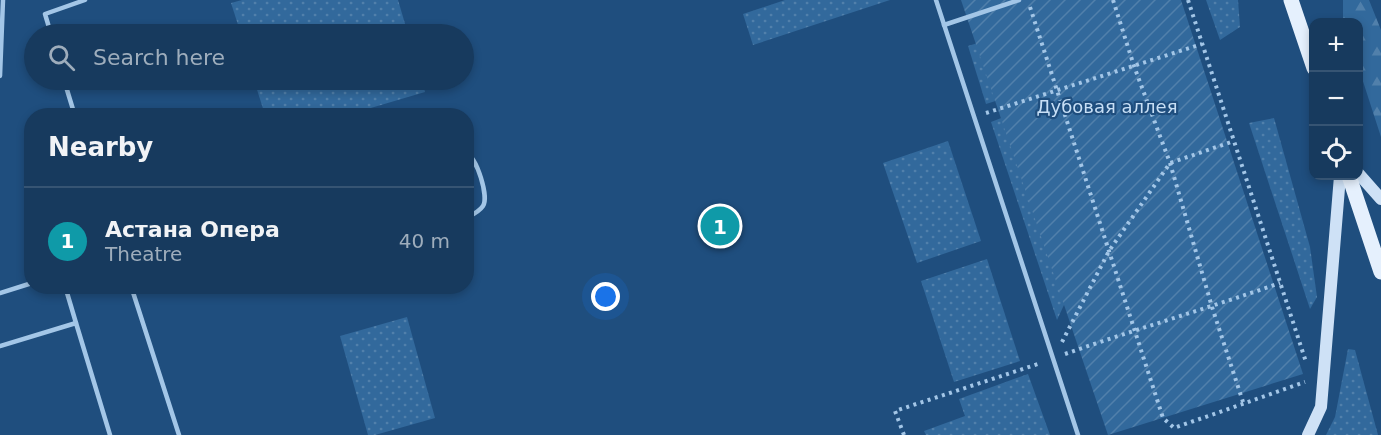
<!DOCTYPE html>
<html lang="en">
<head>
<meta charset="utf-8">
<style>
	:root { --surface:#173a5e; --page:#244567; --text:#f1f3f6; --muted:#9eadbc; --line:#365473; --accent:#f5c263 }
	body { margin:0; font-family:"DejaVu Sans",sans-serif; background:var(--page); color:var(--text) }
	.controls { position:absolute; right:18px; top:18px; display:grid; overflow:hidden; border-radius:12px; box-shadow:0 3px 9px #0003 }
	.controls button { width:54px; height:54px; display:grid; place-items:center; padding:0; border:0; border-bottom:2px solid var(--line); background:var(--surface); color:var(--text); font:30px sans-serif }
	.you { position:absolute; left:606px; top:297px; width:21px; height:21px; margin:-15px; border:4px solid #fff; border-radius:50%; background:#1a73e8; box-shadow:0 0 0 9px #1a73e833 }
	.badge { display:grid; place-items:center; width:39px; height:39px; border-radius:50%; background:var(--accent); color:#fff; font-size:20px; font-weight:700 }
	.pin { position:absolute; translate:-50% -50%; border:3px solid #fff; box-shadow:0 2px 6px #0006 }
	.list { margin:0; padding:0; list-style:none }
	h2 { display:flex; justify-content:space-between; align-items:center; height:78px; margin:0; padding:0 24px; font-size:26px }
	h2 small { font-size:20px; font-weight:400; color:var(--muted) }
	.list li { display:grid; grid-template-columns:39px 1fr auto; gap:18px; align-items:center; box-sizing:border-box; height:108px; padding:0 24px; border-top:2px solid var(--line) }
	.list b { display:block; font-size:22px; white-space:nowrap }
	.list p { margin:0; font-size:20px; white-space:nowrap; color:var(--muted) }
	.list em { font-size:20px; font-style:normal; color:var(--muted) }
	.icon { flex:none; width:33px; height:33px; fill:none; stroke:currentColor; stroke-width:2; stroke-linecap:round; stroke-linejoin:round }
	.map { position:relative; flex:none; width:1381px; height:435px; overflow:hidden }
	.search { position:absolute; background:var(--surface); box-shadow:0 3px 9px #0003; left:24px; top:24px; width:450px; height:66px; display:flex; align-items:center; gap:15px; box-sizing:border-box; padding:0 21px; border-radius:33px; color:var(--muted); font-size:22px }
	.panel { position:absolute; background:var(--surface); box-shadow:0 3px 9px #0003; left:24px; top:108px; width:450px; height:186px; border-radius:24px }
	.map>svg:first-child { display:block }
	.grass { fill:url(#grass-dots) }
	.forest { fill:url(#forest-firs) }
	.garden { fill:url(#garden-furrows) }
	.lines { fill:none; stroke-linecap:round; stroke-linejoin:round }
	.path { stroke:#a3c6e7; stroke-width:4; stroke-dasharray:3 4.5; stroke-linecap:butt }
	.lane { stroke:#a3c6e7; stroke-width:4.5 }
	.secondary { stroke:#cee1f6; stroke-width:12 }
	.primary { stroke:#e5f0fd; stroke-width:15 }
	.labels { text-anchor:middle; stroke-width:4.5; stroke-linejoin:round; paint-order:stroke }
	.park-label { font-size:18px; fill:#c7dff6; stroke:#1f4e7e }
</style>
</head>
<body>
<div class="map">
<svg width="1381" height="435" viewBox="0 0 1381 435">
	<defs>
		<pattern id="grass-dots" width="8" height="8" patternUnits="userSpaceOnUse" patternTransform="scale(1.5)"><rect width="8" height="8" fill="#32699c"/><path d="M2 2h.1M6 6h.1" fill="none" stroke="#5180ab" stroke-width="1.8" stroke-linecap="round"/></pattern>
		<pattern id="forest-firs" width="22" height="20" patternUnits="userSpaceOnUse" patternTransform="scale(1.5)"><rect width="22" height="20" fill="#32699c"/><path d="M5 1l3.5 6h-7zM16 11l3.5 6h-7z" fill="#5180ab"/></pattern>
		<pattern id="garden-furrows" width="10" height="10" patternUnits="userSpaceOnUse" patternTransform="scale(1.5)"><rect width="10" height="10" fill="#32699c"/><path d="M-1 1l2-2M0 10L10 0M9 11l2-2" fill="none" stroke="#5180ab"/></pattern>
	</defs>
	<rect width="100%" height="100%" fill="#1f4e7e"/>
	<!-- grass -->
	<g class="grass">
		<polygon points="242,0 398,0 408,34 241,34 231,3"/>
		<polygon points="785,0 890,0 753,45 743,14"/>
		<polygon points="1206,0 1238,0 1240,27 1220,40"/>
		<polygon points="1013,32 1031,90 986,104 968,46"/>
		<polygon points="254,80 422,80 425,92 347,115 265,115"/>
		<polygon points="1037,104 1091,247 1057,320 991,122"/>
		<polygon points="1274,118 1310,247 1317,297 1310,309 1249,123"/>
		<polygon points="948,141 981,241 917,263 883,163"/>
		<polygon points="987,259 1020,361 954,382 921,281"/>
		<polygon points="407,317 435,418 375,435 368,435 340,336"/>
		<polygon points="1348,349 1355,350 1378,435 1326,435 1335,417"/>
		<polygon points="1028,374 1050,435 926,435 924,431 965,416 959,399"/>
	</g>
	<!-- forest -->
	<polygon class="forest" points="1343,0 1369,0 1381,30 1381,137 1359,69 1358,22 1343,22"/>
	<!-- garden -->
	<polygon class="garden" points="961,0 1181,0 1303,374 1108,435"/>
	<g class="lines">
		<!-- path -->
		<g class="path">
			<polyline points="1113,0 1134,66 1170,163 1212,307 1243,402"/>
			<polyline points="1188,0 1306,362"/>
			<polyline points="1030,7 1163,418 1174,428 1305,382"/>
			<polyline points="986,113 1202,44"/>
			<polyline points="1062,342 1109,251 1170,163 1234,141"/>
			<path d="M1065,354C1136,329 1209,308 1280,283"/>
			<polyline points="904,435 895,411 1041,363"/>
		</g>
		<!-- lane -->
		<g class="lane">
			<polyline points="936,0 1078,435"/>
			<polyline points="944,25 1019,0"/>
			<polyline points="51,34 45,14 85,0"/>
			<polyline points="0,76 3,0"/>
			<polyline points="64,80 75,116"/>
			<path d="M466,153C477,157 489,197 483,206C479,212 472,215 466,218"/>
			<polyline points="65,286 76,323"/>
			<polyline points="131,286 179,435"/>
			<polyline points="0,293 32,283"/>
			<polyline points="0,346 76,323 110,435"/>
		</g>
		<!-- secondary -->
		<g class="secondary">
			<polyline points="1358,173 1381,199"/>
			<polyline points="1308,435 1321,407 1340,176"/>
		</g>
		<!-- primary -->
		<g class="primary">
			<polyline points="1291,0 1314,68"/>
			<polyline points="1349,176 1381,272"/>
		</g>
	</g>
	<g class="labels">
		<!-- park labels -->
		<g class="park-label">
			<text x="1107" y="113">Дубовая аллея</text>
		</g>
	</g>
</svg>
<div class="controls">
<button>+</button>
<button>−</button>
<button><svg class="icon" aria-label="locate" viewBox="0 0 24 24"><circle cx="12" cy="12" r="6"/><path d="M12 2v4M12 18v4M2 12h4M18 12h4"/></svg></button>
</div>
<div class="you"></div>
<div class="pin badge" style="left:720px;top:226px;background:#0f9aa8">1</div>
<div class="search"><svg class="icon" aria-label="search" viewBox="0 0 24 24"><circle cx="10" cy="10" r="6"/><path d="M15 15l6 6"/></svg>Search here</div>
<section class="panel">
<h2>Nearby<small></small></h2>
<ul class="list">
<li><span class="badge" style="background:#0f9aa8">1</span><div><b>Астана Опера</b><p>Theatre</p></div><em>40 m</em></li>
</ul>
</section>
</div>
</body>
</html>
